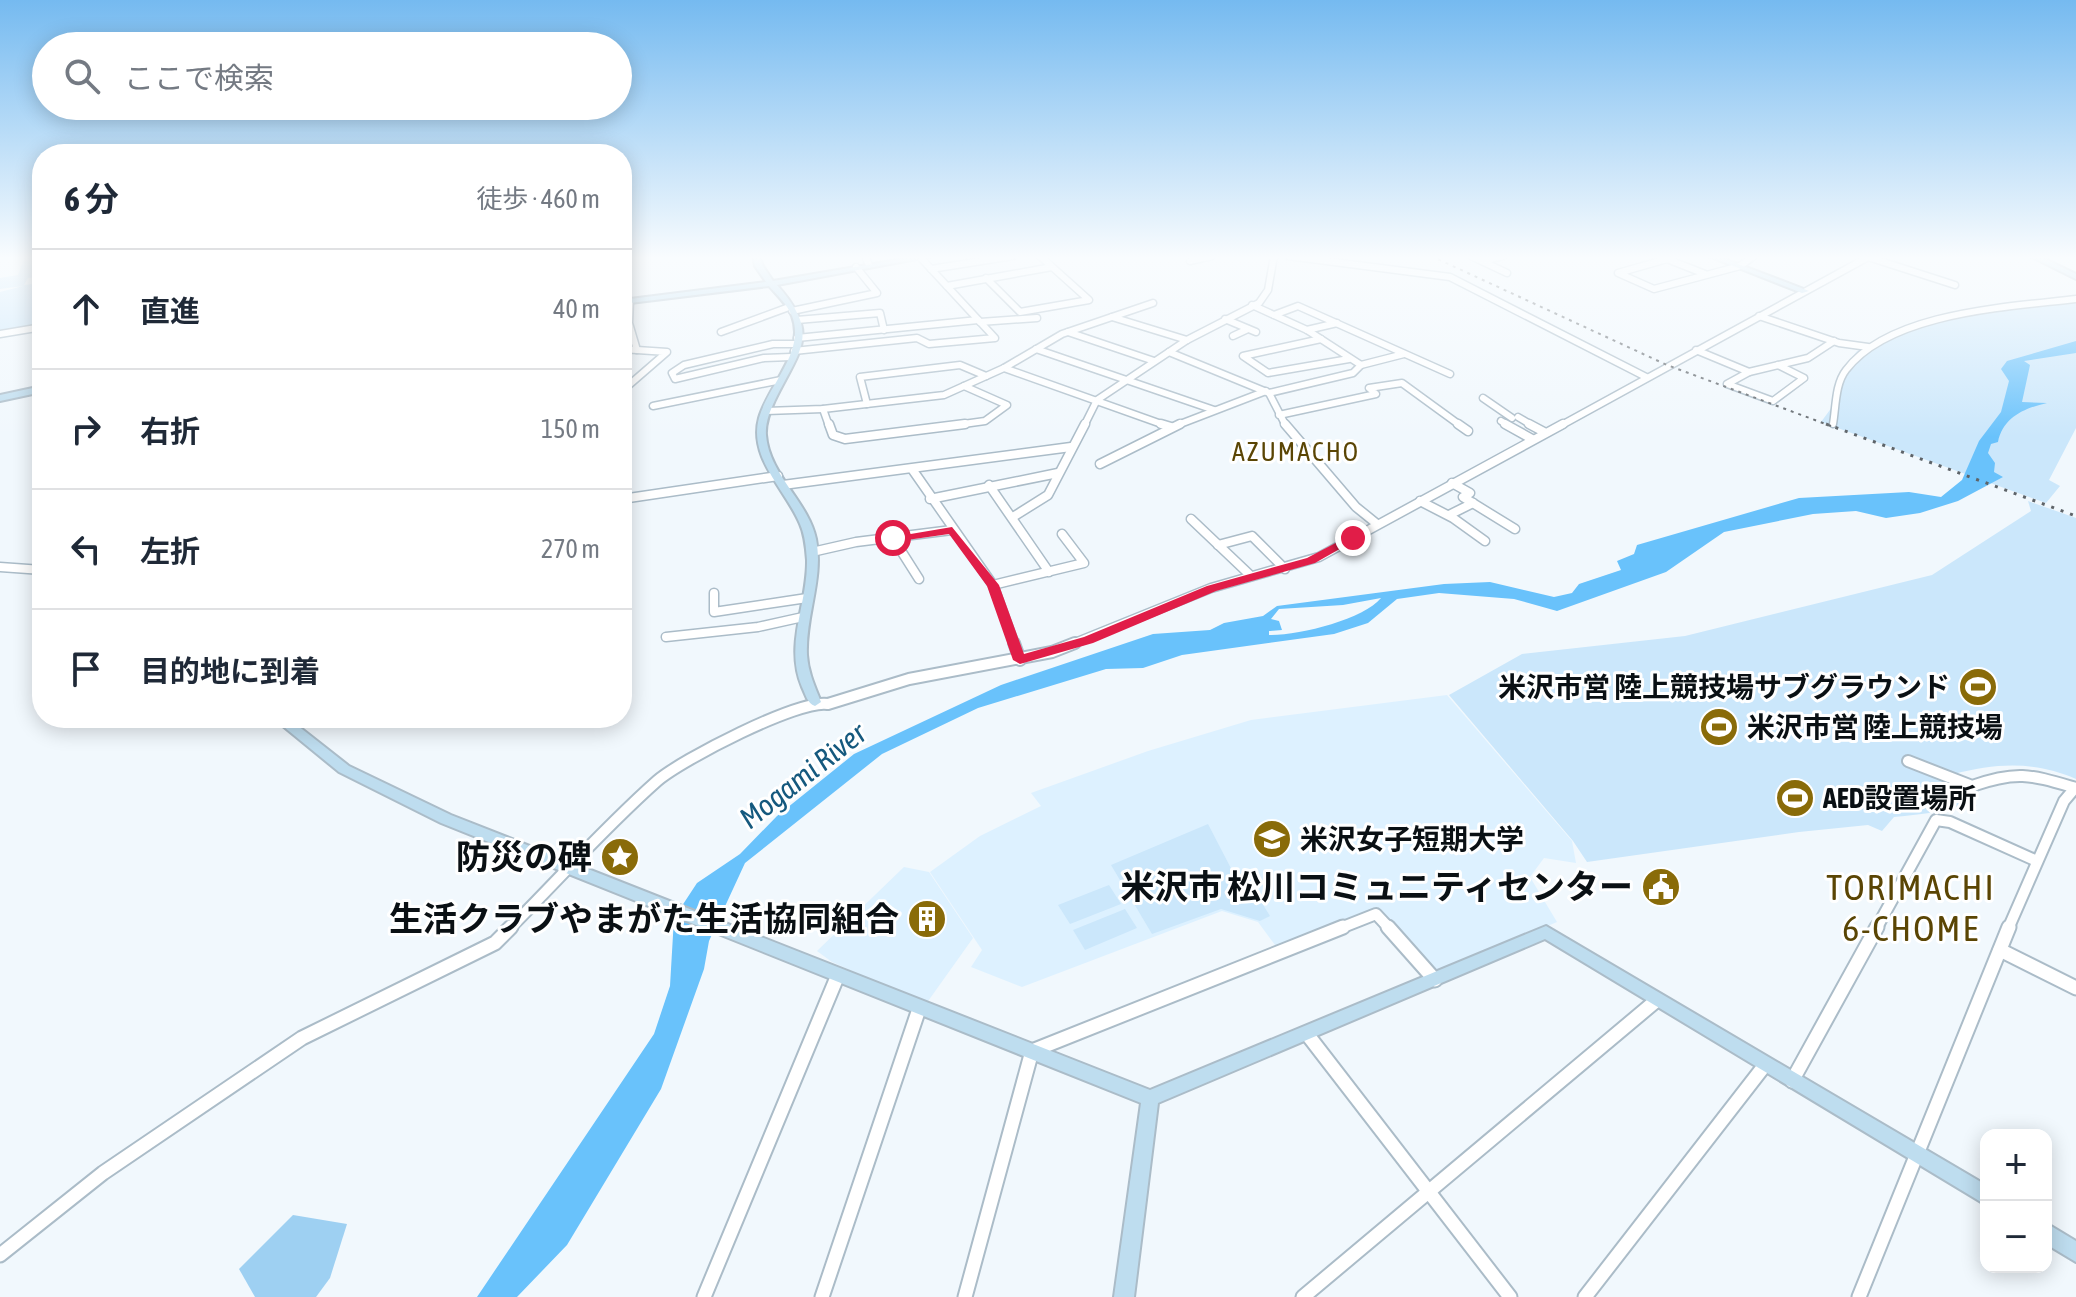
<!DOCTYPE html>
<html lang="ja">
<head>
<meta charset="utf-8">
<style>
	:root { --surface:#fff; --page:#f6f6f7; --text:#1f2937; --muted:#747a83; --line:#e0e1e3 }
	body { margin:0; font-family:"Asap Condensed","Noto Sans JP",sans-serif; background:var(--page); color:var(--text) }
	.controls { position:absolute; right:24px; bottom:24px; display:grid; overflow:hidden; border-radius:16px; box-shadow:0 4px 20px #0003 }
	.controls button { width:72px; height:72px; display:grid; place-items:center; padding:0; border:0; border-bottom:2px solid var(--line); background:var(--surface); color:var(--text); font:40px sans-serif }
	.stop { position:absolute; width:24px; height:24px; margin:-18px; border:6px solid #e11d48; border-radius:50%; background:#fff }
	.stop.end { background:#e11d48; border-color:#fff; box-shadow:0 2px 8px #0008 }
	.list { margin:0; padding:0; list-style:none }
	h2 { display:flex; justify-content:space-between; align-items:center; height:104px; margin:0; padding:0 32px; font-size:34px }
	h2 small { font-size:26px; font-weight:400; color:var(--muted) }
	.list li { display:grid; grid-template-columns:52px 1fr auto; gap:24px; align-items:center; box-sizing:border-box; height:120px; padding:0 32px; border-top:2px solid var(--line) }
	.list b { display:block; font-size:30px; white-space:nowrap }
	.list em { font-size:26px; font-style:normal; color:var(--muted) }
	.icon { flex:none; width:44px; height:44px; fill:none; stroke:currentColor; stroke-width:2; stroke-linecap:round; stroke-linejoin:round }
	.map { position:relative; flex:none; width:2076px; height:1297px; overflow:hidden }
	.search { position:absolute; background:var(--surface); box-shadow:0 4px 20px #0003; left:32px; top:32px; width:600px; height:88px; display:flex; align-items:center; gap:20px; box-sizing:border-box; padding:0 28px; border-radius:44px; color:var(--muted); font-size:30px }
	.panel { position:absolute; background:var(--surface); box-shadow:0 4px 20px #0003; left:32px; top:144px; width:600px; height:584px; border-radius:32px }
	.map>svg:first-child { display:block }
	.built { fill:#ddf1ff }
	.green { fill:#cbe7fb }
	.forest { fill:#9ed0f2 }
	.water { fill:#69c2fb; fill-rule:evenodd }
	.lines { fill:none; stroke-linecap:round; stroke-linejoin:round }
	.stream { stroke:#69c2fb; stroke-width:2 }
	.street-far3-casing { stroke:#abbcc8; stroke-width:9 }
	.street-far2-casing { stroke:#abbcc8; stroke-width:11 }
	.street-far1-casing { stroke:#abbcc8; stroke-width:14 }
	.street-casing { stroke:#abbcc8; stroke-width:17 }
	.secondary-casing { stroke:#abbcc8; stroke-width:4 }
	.street-far3 { stroke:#fff; stroke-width:6 }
	.street-far2 { stroke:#fff; stroke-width:8 }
	.street-far1 { stroke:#fff; stroke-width:10 }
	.street { stroke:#fff; stroke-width:13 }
	.secondary { fill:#beddef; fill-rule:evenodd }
	.rail-far1 { stroke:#5e6469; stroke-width:2; stroke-dasharray:3 5; stroke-linecap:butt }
	.rail { stroke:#5e6469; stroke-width:3; stroke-dasharray:3 7; stroke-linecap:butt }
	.route { fill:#e11d48 }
	.labels { text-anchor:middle; stroke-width:6; stroke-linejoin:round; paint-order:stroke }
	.far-neighbourhood-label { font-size:26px; letter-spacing:2px; fill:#5a4504; stroke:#fff }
	.poi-label { font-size:28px; font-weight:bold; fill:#0a1014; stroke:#fff; text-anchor:start }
	.water-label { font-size:30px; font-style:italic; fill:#15597e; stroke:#fff }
	.near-poi-label { font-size:34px; font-weight:bold; fill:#0a1014; stroke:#fff; text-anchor:end }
	.near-neighbourhood-label { font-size:36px; letter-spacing:2px; fill:#5a4504; stroke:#fff }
</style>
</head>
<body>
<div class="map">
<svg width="2076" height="1297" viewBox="0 0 2076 1297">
	<rect width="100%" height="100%" fill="#f1f8fd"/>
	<!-- built -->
	<g class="built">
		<polygon points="1447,695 1572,841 1576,863 1544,858 1530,877 1557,922 1435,974 1378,910 1278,949 1258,922 1222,911 1022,987 971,967 982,950 930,872 980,836 1041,806 1031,793 1148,751 1251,720"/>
		<polygon points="904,867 929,872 973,938 926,1004 832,962 817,951"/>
	</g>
	<!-- green -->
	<g class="green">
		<polygon points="25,256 42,256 42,276 28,278 24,285 42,283 42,325 0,332 0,292 23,286 0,289 0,278 18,275"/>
		<polygon points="2076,301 2076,428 2049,480 2060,486 2046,503 1821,422 1835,403 1840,372 1857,351 1906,329 1977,311"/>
		<path d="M2028,501L2076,518V779C2034,761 1997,763 1954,774V788L1977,806C1949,809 1923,815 1894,817L1882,831L1868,825L1799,832L1587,862L1573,841L1449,695L1522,654L1685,636L1932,575L2031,511Z"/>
		<polygon points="1208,824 1236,878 1245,876 1270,916 1260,921 1221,909 1152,934 1111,865"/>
		<polygon points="1109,885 1121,904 1070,924 1058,905"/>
		<polygon points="1125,909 1137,928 1085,950 1073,930"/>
	</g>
	<!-- forest -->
	<polygon class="forest" points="293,1215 347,1224 330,1278 316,1297 255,1297 239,1269"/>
	<!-- water -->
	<path class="water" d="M2076,341V353L2024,361L2030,365L2022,402L2047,403C2025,408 2003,417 1998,442L1991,444L1988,453L1995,463L1994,472L2003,477L1958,501L1920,513L1886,518L1856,511L1813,514L1724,532L1666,572L1557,611L1514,599L1439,593L1397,599L1368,623L1334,634L1182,655L1143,668L1106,669L978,708L882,754L745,863L709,941L704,969L661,1089L567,1245L517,1297H477L654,1034L670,986L674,918L697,883L740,854L777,816L854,754L1001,685L1153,634L1210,630L1224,623L1263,616L1277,606L1444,584L1490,582L1554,597L1572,593L1579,584L1621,570L1617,561L1634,554L1637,545L1799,498L1909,492L1941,497L1962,480L1979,441L2001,412L2009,381L2001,369L2007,361ZM1381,598C1364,619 1298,636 1269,635V631L1282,630L1279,621L1271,619L1279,609L1343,605Z"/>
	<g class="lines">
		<!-- stream -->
		<polyline class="stream" points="0,401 42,392"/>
		<!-- street-far3 casing -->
		<g class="street-far3-casing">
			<g id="street-far3">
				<polyline points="865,256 869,265"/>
				<polyline points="1288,256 1450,277 1646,377"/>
				<polyline points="1471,256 1507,273"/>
				<polyline points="1868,257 1955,285"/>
				<polyline points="1190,261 1212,256"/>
				<polyline points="1482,261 1503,256"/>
				<polyline points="931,269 1013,256"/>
				<polyline points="1705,274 1667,259 1618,273 1654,289 1740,266 1754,256"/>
				<polyline points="986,278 1020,312 1089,300 1040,256"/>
				<polyline points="947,286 1052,267"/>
				<polyline points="630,301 629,323 637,350"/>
				<polyline points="1252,305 1307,330 1361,365 1353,373 1269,393"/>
				<polyline points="792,311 877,293 856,267"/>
				<polyline points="1274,315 1298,306 1450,374"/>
				<polyline points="1759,316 1839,343 1868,347"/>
				<polyline points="1112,317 1187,340"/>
				<polyline points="1225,319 1256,332"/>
				<polyline points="797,320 880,313 884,330"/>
				<polyline points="980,322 1037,318"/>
				<polyline points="1307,330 1337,323"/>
				<polyline points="721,332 789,307"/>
				<polyline points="1068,332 1154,361"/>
				<polyline points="0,334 42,327"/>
				<polyline points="1233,336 1248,329"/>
				<polyline points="797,338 978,320"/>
				<polyline points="1321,339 1243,356 1268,373 1349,359"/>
				<polyline points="622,349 667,352 622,391"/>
				<polyline points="1036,349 1214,410"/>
				<polyline points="1696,350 1749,372 1727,384 1773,401 1804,378 1778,365"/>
				<polyline points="794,351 917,338 929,344 995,338 920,257"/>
				<polyline points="1169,352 1269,393 1286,426"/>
				<polyline points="791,357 764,358 675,379 672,373 684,365 773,344 796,344"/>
				<polyline points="1361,365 1404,354"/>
				<polyline points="1004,368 1167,426"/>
				<polyline points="1749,372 1808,358 1834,341"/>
				<polyline points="1483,398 1512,418"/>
				<polyline points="867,404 860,377 960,365 986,376"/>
				<polyline points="653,406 781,380"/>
				<polyline points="823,409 829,426"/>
				<polyline points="766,411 823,409 944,395 1004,368 1062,334 1153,303"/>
				<polyline points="1279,415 1376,394 1369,388 1402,383 1461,426"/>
				<polyline points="1518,417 1533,426"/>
				<polyline points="1501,421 1509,426"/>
				<path d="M1833,424C1836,407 1835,384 1846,370C1890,312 2009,307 2076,299"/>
				<polyline points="949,426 985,421 1007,405 964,386"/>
				<polyline points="1084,426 1097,400 1187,340 1259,303 1268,290 1274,256"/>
				<polyline points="1175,426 1266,391"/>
				<polyline points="1560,426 1870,256"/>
			</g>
		</g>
		<!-- street-far2 casing -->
		<g class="street-far2-casing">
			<g id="street-far2">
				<polyline points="829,424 833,435 845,439 965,424"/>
				<polyline points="1161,424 1171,427"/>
				<polyline points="1285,424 1356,507 1377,524"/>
				<polyline points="1458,424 1468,431"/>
				<polyline points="1505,424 1532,439"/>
				<polyline points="1529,424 1544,432"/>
				<polyline points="1100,464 1180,424"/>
				<polyline points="912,469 993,585 1015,645"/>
				<polyline points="1452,483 1470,493 1463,497 1515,529"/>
				<polyline points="783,485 1071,447"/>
				<polyline points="989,485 1049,572"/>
				<polyline points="622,499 778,476"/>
				<polyline points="930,499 1058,473"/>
				<polyline points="1420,501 1453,518 1485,541"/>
				<polyline points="1449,515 1473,503"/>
				<polyline points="1013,517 1048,495 1085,424"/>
				<polyline points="1191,519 1251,576"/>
				<polyline points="893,538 919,579"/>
				<polyline points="1218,545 1252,536 1285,569"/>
				<polyline points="812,552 856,542 952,530"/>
				<polyline points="0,567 42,570"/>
				<polyline points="993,585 1084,563 1062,534"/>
				<polyline points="714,593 714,612 807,598"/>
				<polyline points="666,637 758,627 803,617"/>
				<polyline points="1070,645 1211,588 1319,557 1563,424"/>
			</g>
		</g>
		<!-- street-far1 casing -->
		<g class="street-far1-casing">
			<g id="street-far1">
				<polyline points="1014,643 1020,660"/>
				<path d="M1908,761L1972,786C2018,770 2031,775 2076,788"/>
				<path d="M509,929C558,880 605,827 657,781C681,760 799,699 828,704L909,679L1052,652L1075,643"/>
				<polyline points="1338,929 1376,914 1390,929"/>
				<polyline points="1876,929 1936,820 1950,822 2037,861"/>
				<polyline points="2008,929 2064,801 2075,788"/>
			</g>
		</g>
		<!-- street casing -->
		<g class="street-casing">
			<g id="street">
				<polyline points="1388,927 1435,980"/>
				<polyline points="2000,950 2076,988"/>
				<polyline points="1307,1034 1510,1297"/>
				<polyline points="1792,1081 1877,927"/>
				<polyline points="0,1255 103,1173 302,1038 495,943 511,927"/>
				<polyline points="704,1297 838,975"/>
				<polyline points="822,1297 919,1009"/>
				<polyline points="965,1297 1032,1051 1343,927"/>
				<polyline points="1303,1297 1657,1000"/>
				<polyline points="1585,1297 1765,1065"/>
				<polyline points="1859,1297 2009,927"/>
			</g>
		</g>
		<!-- secondary casing -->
		<g class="secondary-casing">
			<g id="secondary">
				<path d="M753,256H759L763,266L773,281L920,256H933L777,285C821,334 800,349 775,400C770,411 765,423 766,435C769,475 808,501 816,539C824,579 805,616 807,655C808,672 815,687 821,702L815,706C807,703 806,695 802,687C784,644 808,603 807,560C806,547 805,535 800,524C786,490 748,458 759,418C768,385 806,352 792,316C787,304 777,295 769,286L622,304V300L766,282L755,266Z"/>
				<polygon points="1708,256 1717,256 1809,291 1802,293"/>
				<polygon points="2030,256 2039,256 2076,274 2076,279"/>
				<polygon points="42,386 42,392 0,401 0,395"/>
				<polygon points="273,718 288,718 349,766 451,815 1150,1090 1546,926 1986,1185 1986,1205 1545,939 1158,1103 1134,1297 1114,1297 1141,1103 441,823 339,772"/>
				<polygon points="2046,1223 2076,1241 2076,1262 2046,1244"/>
			</g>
		</g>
		<!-- street-far3 -->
		<use href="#street-far3" class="street-far3"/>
		<!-- street-far2 -->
		<use href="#street-far2" class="street-far2"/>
		<!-- street-far1 -->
		<use href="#street-far1" class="street-far1"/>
		<!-- street -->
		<use href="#street" class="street"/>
		<!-- secondary -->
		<use href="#secondary" class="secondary"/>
		<!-- rail-far1 -->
		<polyline class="rail-far1" points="1431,256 1667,365 1831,426"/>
		<!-- rail -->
		<polyline class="rail" points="1826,424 2076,516"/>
	</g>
	<!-- sky -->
	<linearGradient id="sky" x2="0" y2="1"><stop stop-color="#75baf0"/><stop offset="0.59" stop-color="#f9fcfe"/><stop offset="1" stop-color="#f9fcfe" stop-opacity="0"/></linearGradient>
	<rect width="2076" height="437" fill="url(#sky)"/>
	<!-- route -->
	<polygon class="route" points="952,527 999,585 1024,654 1084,637 1207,586 1307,558 1349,536 1359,538 1315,563 1216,591 1093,643 1020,664 1013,660 987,586 949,534 893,542 887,538"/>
	<!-- icons -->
	<defs>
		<g id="stadium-disc" transform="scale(2)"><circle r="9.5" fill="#896b09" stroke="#fff"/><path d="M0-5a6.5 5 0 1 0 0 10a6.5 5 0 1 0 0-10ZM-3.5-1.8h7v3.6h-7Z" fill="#fff"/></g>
		<g id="university-disc" transform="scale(2)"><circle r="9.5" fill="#896b09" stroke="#fff"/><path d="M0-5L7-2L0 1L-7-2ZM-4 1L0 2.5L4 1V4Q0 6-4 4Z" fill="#fff"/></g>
		<g id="sight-disc" transform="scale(2)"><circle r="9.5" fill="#896b09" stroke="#fff"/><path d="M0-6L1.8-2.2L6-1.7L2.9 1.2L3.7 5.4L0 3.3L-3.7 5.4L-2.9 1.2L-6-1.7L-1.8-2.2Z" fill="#fff"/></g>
		<g id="civic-disc" transform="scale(2)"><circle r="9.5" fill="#896b09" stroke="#fff"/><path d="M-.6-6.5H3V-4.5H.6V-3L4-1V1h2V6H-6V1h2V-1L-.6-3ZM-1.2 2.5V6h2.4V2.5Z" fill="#fff"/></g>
		<g id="building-disc" transform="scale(2)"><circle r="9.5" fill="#896b09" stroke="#fff"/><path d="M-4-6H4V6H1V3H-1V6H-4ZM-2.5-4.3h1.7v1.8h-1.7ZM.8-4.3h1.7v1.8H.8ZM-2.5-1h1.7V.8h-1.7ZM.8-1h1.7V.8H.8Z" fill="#fff"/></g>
	</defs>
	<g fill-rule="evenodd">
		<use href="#stadium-disc" x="1978" y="687"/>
		<use href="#stadium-disc" x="1719" y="727"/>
		<use href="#stadium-disc" x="1795" y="798"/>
		<use href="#university-disc" x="1272" y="839"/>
		<use href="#sight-disc" x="620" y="857"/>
		<use href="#civic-disc" x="1661" y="887"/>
		<use href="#building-disc" x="927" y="919"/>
	</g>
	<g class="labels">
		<!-- far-neighbourhood labels -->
		<g class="far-neighbourhood-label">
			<text x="1296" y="461">AZUMACHO</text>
		</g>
		<!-- poi labels -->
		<g class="poi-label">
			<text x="1950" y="697" text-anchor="end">米沢市営 陸上競技場サブグラウンド</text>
			<text x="1747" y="737">米沢市営 陸上競技場</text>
			<text x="1823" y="808">AED設置場所</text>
			<text x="1300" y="849">米沢女子短期大学</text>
		</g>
		<!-- water labels -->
		<g class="water-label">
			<text transform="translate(803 776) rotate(-38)" y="10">Mogami River</text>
		</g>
		<!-- near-poi labels -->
		<g class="near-poi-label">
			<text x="592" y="869">防災の碑</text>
			<text x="1633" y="899">米沢市 松川コミュニティセンター</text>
			<text x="899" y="931">生活クラブやまがた生活協同組合</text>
		</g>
		<!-- near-neighbourhood labels -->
		<g class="near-neighbourhood-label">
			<text x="1911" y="900">TORIMACHI<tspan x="1911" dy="41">6-CHOME</tspan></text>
		</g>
	</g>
</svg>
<div class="controls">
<button>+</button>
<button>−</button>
</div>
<div class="stop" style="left:893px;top:538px"></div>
<div class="stop end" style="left:1353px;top:538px"></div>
<div class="search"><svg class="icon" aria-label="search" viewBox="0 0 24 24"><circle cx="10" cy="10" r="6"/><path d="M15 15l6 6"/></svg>ここで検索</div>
<section class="panel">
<h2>6 分<small>徒歩 · 460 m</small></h2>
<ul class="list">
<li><svg class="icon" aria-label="ahead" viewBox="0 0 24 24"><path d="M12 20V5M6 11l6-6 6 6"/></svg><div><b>直進</b></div><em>40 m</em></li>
<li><svg class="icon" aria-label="right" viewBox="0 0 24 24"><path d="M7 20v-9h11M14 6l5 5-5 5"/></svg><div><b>右折</b></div><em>150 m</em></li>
<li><svg class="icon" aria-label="left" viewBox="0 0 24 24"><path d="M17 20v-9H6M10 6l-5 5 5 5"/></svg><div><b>左折</b></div><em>270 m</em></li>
<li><svg class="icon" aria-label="arrive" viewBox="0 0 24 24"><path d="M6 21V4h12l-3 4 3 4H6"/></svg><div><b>目的地に到着</b></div></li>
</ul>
</section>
</div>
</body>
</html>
